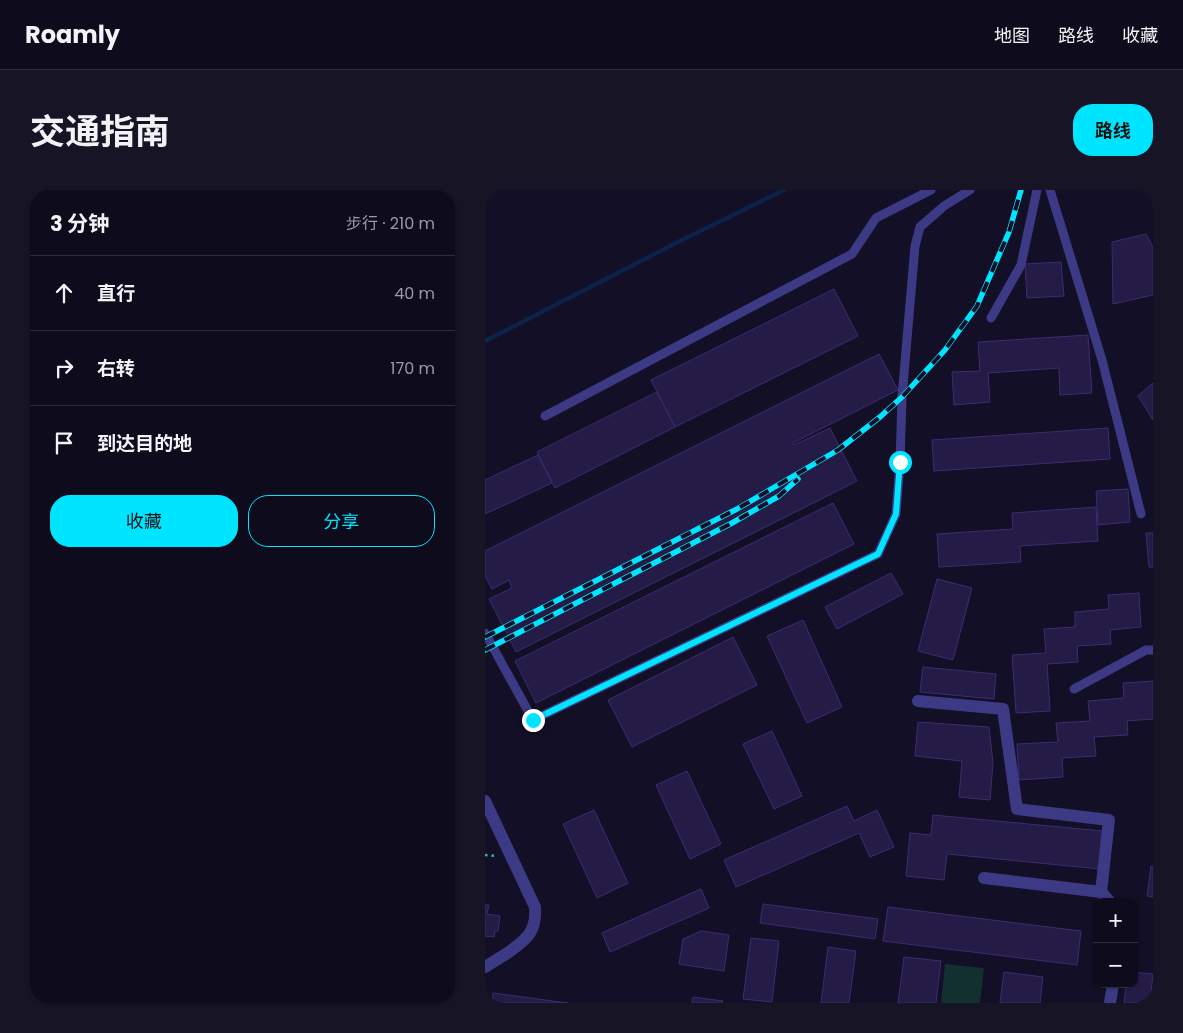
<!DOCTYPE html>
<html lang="zh">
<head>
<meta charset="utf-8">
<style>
	:root { --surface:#0e0b1c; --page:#171425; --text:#f1f3f6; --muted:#9b9ba3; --line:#2e2b3b; --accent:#00e5ff }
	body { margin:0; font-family:Poppins,"Noto Sans SC",sans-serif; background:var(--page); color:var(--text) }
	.controls { position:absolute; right:15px; bottom:15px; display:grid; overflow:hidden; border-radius:10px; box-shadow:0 1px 4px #0004 }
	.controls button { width:45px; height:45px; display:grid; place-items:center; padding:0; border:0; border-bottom:1px solid var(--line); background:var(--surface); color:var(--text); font:25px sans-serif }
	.stop { position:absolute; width:15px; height:15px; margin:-11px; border:4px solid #00e5ff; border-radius:50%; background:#fff }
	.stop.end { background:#00e5ff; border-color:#fff; box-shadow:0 1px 5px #0008 }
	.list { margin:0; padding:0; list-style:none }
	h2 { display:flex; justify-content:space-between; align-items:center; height:65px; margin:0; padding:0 20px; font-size:21px }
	h2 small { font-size:16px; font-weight:400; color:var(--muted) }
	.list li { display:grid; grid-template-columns:32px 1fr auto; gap:15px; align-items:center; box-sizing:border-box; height:75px; padding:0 20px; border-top:1px solid var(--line) }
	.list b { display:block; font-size:19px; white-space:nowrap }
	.list em { font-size:16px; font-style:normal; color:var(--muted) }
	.actions { display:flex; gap:10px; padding:15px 20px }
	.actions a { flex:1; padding:11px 0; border:1px solid var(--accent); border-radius:20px; text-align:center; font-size:18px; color:var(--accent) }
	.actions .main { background:var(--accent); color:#111 }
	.icon { flex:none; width:28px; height:28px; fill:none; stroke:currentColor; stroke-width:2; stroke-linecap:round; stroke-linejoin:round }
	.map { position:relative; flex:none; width:668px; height:813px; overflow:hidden; border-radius:20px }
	header { display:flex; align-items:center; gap:30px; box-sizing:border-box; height:70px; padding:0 25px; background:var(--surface); border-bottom:1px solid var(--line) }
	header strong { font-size:24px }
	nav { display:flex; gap:28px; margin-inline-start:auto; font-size:18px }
	.intro { display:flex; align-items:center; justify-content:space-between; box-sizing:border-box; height:120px; padding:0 30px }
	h1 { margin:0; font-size:35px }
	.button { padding:12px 22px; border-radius:20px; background:var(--accent); color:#111; font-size:18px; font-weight:700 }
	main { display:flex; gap:30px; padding:0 30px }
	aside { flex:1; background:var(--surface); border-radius:20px; box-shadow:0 1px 4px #0004 }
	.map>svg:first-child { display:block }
	.green { fill:#12302f }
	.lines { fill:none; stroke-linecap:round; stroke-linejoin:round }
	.stream { stroke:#0c2248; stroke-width:4.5 }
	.building { fill:#241b47; stroke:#3b2d73 }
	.path { stroke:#2fb8b0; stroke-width:2.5; stroke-dasharray:2.5 4; stroke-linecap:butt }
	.lane { stroke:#3d3a85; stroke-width:9 }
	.street { stroke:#3d3a85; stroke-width:12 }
	.rail-casing { stroke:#00e5ff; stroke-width:5.5 }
	.rail { stroke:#130f26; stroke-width:4; stroke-dasharray:11; stroke-linecap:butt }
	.route { stroke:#00e5ff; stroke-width:6 }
</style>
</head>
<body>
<header>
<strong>Roamly</strong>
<nav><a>地图</a><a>路线</a><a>收藏</a></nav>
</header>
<div class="intro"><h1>交通指南</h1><a class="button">路线</a></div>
<main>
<aside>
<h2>3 分钟<small>步行 · 210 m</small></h2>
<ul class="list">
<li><svg class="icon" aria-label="ahead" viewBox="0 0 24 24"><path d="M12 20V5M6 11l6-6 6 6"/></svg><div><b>直行</b></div><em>40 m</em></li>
<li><svg class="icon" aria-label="right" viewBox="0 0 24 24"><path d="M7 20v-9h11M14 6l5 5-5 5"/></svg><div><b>右转</b></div><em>170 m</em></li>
<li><svg class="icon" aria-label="arrive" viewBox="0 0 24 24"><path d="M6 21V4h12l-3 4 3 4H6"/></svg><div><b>到达目的地</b></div></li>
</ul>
<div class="actions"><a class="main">收藏</a><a>分享</a></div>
</aside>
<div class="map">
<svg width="668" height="813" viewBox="0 0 668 813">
	<rect width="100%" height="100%" fill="#130f26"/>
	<!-- green -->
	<polygon class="green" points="460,774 499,778 495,813 456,813"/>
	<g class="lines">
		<!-- stream -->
		<polyline class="stream" points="0,151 193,52 299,0"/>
	</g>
	<!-- building -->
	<g class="building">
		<polygon points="661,44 668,57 668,105 628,114 627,52"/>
		<polygon points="576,72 579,106 542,108 540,74"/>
		<polygon points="349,99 373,146 190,237 166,190"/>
		<polygon points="603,145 607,203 575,205 574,178 503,183 505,212 469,215 467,182 495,181 493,152"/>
		<polygon points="394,164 413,200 308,253 309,255 345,238 372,291 31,462 4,409 27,398 24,390 7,399 0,386 0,361"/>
		<polygon points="668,193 668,230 653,206"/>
		<polygon points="172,202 190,237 70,298 52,262"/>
		<polygon points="623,238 625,269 449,281 447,250"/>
		<polygon points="53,265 67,293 0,324 0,290"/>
		<polygon points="643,299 645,332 613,335 611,301"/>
		<polygon points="348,313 369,354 51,513 30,471"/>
		<polygon points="611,317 613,351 535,356 536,372 454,377 452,344 528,339 527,323"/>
		<polygon points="661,343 668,343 668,377 664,377"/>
		<polygon points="406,383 418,404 352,439 340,417"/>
		<polygon points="452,389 487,398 468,470 433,461"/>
		<polygon points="654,403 656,437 625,440 626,454 592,456 593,472 562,474 565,521 531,523 527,465 561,463 559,439 590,437 590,422 624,419 623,405"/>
		<polygon points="318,430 357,517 322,533 282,446"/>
		<polygon points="248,447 272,495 147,557 123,510"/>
		<polygon points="438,477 511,484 509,509 435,502"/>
		<polygon points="668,491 668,529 642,531 643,545 609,547 611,566 577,568 578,587 534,590 532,554 573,552 571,533 605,531 603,511 639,508 638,493"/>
		<polygon points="433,532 504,537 508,573 505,610 474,607 477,571 430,566"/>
		<polygon points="287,541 317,606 289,619 258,554"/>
		<polygon points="202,581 236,654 205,669 171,595"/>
		<polygon points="362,616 369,631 392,620 409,657 385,667 374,643 251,697 239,670"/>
		<polygon points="109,620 143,693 112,708 78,634"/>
		<polygon points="448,625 618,641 615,679 462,664 459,690 421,686 425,643 446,645"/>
		<polygon points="666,676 668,677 668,707 662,706"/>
		<polygon points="216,699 224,718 125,762 117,743"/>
		<polygon points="278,714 393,729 390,749 275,733"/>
		<polygon points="0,715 4,715 2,724 15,726 13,741 10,741 9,747 0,746"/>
		<polygon points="403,717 596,741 592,775 398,751"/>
		<polygon points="216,741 244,745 239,781 194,774 198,749"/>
		<polygon points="266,748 294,751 287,812 258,809"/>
		<polygon points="343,757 371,761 364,813 336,813"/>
		<polygon points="419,767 456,771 451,813 413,813"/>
		<polygon points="519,782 558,787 555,813 515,813"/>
		<polygon points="649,782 668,784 665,813 639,813 641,794 649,794"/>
		<polygon points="8,803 83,813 7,813"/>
		<polygon points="208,807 238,811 237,813 207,813"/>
	</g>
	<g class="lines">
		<!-- path -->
		<polyline class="path" points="0,665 11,666"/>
		<!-- lane -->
		<g class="lane">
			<polyline points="565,0 617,170 656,324"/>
			<polyline points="506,128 536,75 552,0"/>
			<polyline points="60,226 367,64 391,28 446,0"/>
			<polyline points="0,443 48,530 393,364 411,324 415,272 417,207 430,56 435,37 459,16 485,0"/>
			<polyline points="589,499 661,460 668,460"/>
		</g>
		<!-- street -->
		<g class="street">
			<polyline points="433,511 518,519 532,619 624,630 616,702"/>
			<path d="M0,611L50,717C52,741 42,749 24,762C16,767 8,772 0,777"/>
			<polyline points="499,688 616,702 625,712"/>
			<polyline points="625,813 628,794"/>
		</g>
		<!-- rail casing -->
		<g class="rail-casing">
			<g id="rail">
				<polyline points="0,447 252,319 353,260 395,227 417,207 460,160 492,116 524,42 536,0"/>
				<polyline points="0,460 247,333 294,306 313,289"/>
			</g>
		</g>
		<!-- rail -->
		<use href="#rail" class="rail"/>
	</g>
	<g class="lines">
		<!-- route -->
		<polyline class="route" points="48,530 393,364 411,324 415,272"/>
	</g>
</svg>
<div class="controls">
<button>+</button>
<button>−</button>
</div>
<div class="stop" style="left:415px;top:272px"></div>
<div class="stop end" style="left:48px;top:530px"></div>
</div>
</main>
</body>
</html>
